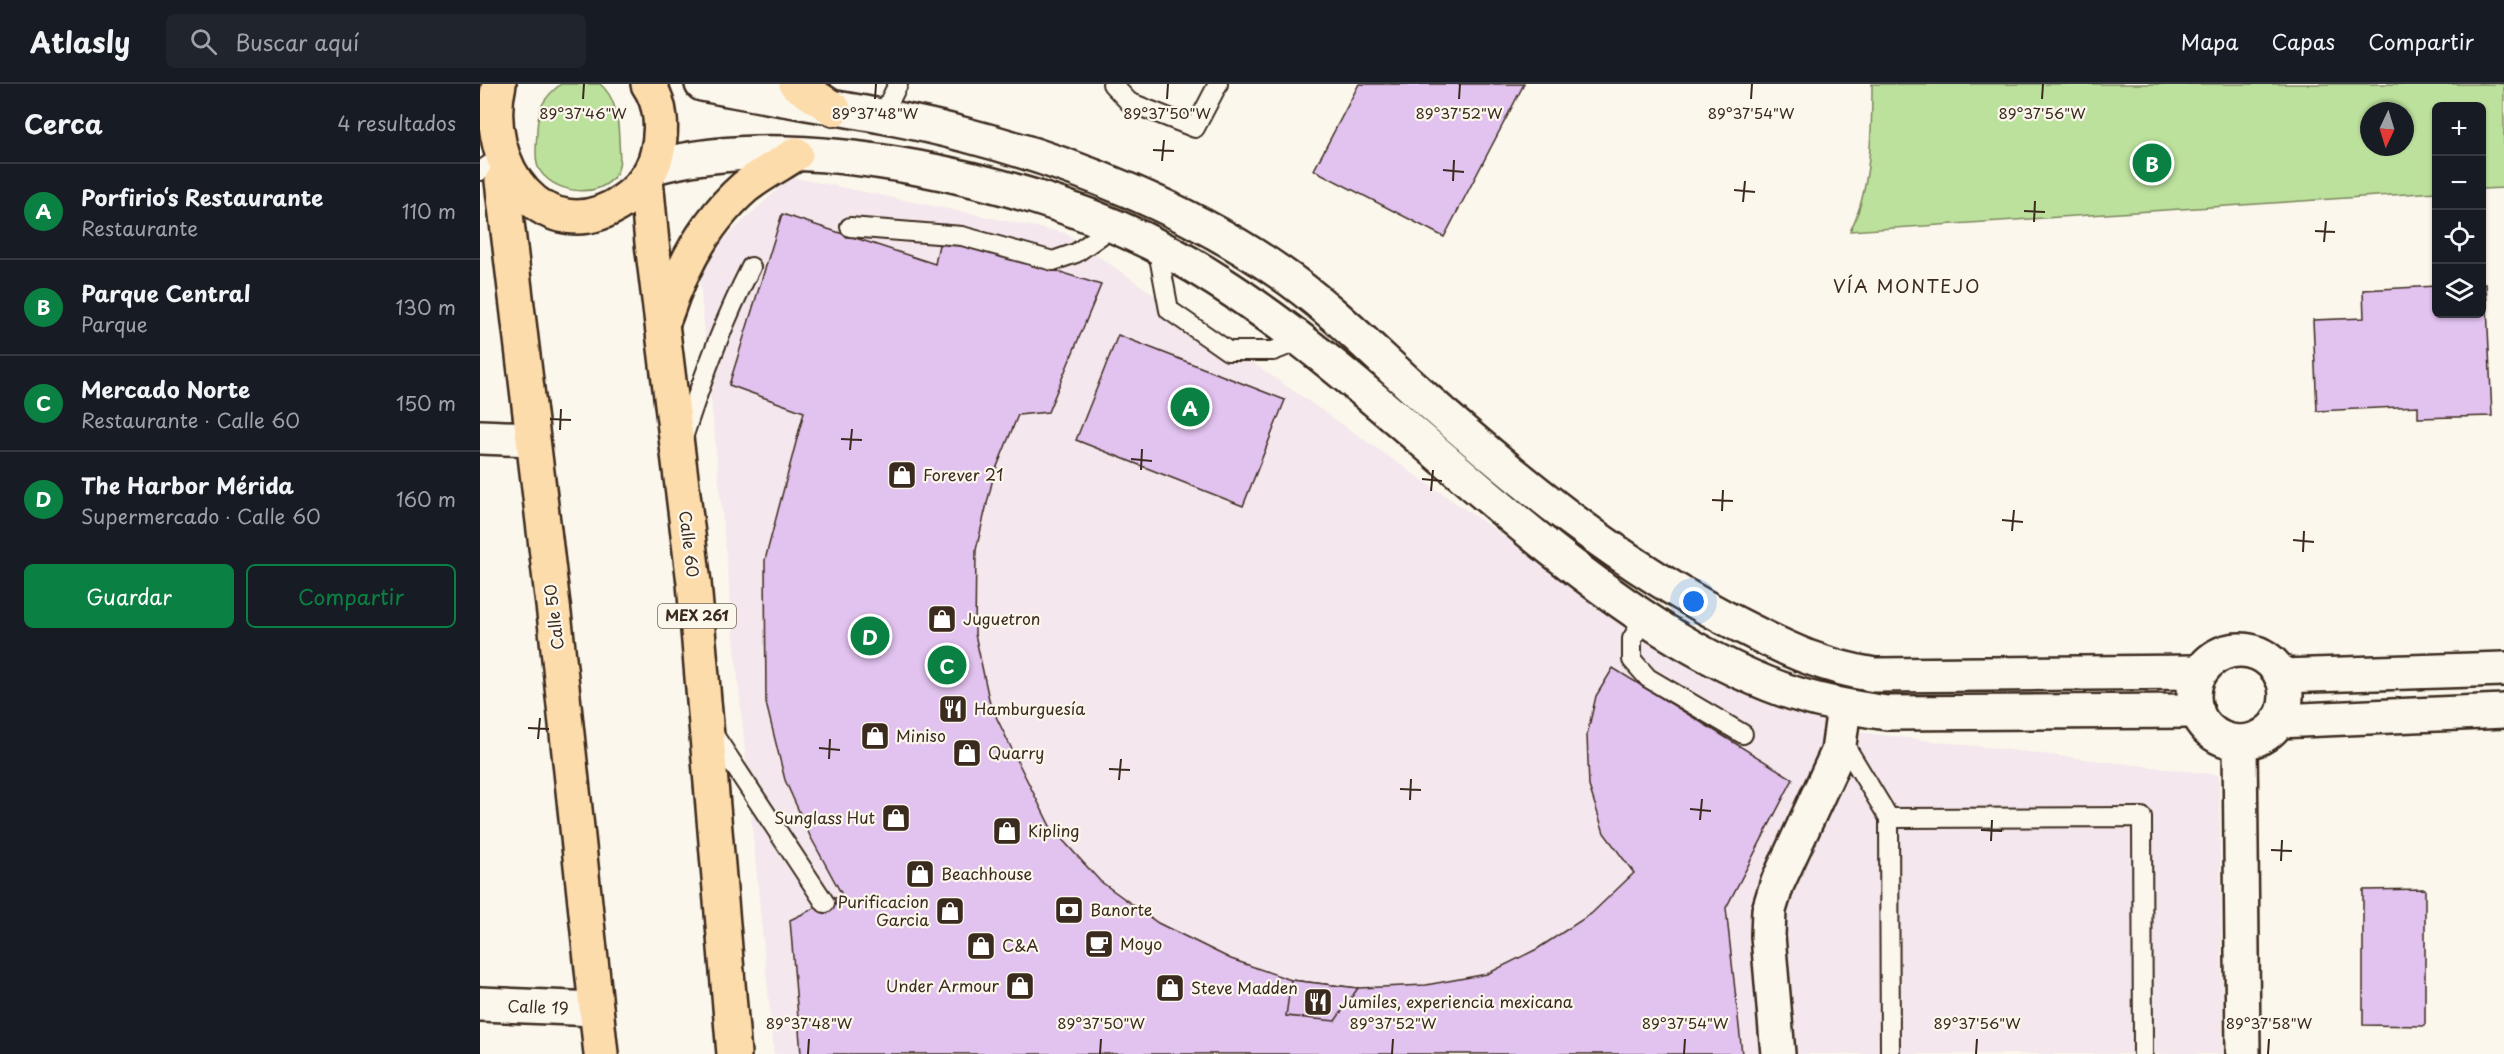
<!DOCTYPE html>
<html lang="es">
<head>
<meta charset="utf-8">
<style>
	:root { --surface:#171b24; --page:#20242c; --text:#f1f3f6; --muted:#9ea1a6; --line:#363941; --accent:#0b8043 }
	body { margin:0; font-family:"Playpen Sans",sans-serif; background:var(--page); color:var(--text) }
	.controls { position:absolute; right:18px; top:18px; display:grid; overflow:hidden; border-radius:9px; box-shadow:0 2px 4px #0004 }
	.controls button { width:54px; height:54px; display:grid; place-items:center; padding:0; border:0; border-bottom:2px solid var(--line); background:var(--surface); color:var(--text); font:30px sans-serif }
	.compass { position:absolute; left:1880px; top:18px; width:54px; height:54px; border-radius:50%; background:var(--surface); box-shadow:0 2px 4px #0004; rotate:184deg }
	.you { position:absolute; left:1214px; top:518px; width:21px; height:21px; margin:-15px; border:4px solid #fff; border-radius:50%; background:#1a73e8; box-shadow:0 0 0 9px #1a73e833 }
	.badge { display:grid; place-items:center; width:39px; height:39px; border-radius:50%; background:var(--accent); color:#fff; font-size:20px; font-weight:700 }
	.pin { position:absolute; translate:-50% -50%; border:3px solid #fff; box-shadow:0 2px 6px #0006 }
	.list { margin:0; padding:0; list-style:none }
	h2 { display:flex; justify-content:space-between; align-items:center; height:78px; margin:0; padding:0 24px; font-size:26px }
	h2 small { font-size:20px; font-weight:400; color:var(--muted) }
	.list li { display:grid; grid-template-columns:39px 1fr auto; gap:18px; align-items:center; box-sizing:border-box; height:96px; padding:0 24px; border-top:2px solid var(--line) }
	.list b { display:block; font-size:22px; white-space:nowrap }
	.list p { margin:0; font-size:20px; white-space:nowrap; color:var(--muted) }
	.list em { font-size:20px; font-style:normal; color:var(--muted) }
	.actions { display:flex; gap:12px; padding:18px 24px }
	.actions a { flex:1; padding:14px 0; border:2px solid var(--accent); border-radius:9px; text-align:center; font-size:21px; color:var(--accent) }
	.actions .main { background:var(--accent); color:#fff }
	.icon { flex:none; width:33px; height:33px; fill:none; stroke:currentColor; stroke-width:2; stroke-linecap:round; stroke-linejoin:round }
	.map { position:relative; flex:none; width:2024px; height:970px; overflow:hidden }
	header { display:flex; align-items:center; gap:36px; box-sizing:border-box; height:84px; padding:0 30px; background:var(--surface); border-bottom:2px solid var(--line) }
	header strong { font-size:28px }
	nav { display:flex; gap:33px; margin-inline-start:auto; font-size:21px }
	.search { width:420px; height:54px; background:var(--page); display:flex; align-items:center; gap:15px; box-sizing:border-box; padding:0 21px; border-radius:9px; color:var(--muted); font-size:22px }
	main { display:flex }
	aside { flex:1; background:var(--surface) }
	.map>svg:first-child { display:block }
	.built { fill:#f4e7ed }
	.green { fill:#bce19c; stroke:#7c865d; stroke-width:1.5; fill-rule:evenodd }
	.building { fill:#e2c2ef; stroke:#3b2a1e; stroke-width:1.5 }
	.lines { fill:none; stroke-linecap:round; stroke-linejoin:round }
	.lane-casing { stroke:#3b2a1e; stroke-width:22 }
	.street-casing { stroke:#3b2a1e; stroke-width:38 }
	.primary-casing { stroke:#3b2a1e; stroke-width:38 }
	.lane { stroke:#fbf7ec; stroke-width:18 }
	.street { stroke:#fbf7ec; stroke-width:33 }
	.primary { stroke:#fddcac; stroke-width:33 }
	.ticks { fill:none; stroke:#3b2a1e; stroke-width:2 }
	.labels { text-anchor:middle; stroke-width:4.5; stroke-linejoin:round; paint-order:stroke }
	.shield { fill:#fbf7ec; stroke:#75685c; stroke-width:1.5 }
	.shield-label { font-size:15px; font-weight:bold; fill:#3b2a1e }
	.poi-label { font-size:16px; fill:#3b2a1e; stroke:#fbf7ec; text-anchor:start }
	.street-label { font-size:16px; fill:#3b2a1e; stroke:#fbf7ec }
	.neighbourhood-label { font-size:18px; letter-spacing:1.5px; fill:#3b2a1e; stroke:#fbf7ec }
	.ticks-label { font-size:15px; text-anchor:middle; fill:#3b2a1e; stroke:#fbf7ec; stroke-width:4.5; stroke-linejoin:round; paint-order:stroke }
</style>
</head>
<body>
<header>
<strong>Atlasly</strong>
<div class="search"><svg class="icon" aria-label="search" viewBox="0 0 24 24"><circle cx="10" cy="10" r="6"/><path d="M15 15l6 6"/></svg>Buscar aquí</div>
<nav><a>Mapa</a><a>Capas</a><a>Compartir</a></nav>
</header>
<main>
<aside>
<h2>Cerca<small>4 resultados</small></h2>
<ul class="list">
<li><span class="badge">A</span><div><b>Porfirio‘s Restaurante</b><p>Restaurante</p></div><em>110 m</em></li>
<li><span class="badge">B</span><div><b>Parque Central</b><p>Parque</p></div><em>130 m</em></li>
<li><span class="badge">C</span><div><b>Mercado Norte</b><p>Restaurante · Calle 60</p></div><em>150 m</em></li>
<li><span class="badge">D</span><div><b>The Harbor Mérida</b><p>Supermercado · Calle 60</p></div><em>160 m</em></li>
</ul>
<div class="actions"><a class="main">Guardar</a><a>Compartir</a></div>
</aside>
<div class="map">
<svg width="2024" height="970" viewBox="0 0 2024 970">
	<rect width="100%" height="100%" fill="#fbf7ec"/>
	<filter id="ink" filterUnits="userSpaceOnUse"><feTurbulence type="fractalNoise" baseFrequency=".0167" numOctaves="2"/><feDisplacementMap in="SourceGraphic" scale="12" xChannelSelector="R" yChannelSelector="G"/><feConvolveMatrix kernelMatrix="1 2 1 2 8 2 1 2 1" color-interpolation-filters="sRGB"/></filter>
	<g filter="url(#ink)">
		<!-- built -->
		<polygon class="built" points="311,93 585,149 1180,560 1377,648 1739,691 1743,970 294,970 218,179"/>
		<!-- green -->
		<g class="green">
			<path d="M81,0H120C136,13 138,35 139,54C139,66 142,80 136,90C120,117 70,109 58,83C54,74 57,56 57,46C58,24 63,14 81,0Z"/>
			<path d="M1392,0H2024V104L2002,105V22H1956V108L1370,147C1391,107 1392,45 1392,0ZM1889,27H1925V63H1889Z"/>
		</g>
		<!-- building -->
		<g class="building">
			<polygon points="879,0 1044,0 964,153 834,86"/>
			<polygon points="302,130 455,180 461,151 621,201 568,328 538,331 514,390 496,466 495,550 510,620 540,682 570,742 620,797 678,839 751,875 811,896 878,904 946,901 1007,890 1057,865 1111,830 1154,789 1124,749 1109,702 1107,651 1116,612 1133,584 1313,695 1246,824 1262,970 321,970 310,836 362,811 330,752 305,696 286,619 285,476 324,328 249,301"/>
			<polygon points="2002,200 2006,200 2012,332 1938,334 1938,322 1837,327 1833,236 1884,234 1883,206 1956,202 1956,230 2002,230"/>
			<polygon points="638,251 805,316 763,422 596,356"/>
			<polygon points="1945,805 1945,942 1883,941 1883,806"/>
			<polygon points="811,896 878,904 855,937 806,932"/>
		</g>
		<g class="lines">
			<!-- lane casing -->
			<g class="lane-casing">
				<g id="lane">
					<polyline points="632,0 649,18 715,44 738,0"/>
					<polyline points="402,33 418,0"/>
					<polyline points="0,87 12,79"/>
					<polyline points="370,143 482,152 573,177 596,169 634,142"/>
					<polyline points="677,162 689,226 748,267 793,267 819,257"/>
					<path d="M203,354C222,295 243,238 271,183"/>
					<polyline points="1164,535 1152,555 1152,576 1168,594 1263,650"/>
					<polyline points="232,648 345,819"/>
					<polyline points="1361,655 1409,734 1410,970"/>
					<polyline points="1409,734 1662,733 1663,970"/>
				</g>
			</g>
			<!-- street casing -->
			<g class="street-casing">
				<g id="street">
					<path d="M222,0C310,18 400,28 486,51C591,78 710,126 799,188C849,222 892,267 937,307C1037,396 1142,483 1263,543C1308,566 1344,583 1395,591L1720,588"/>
					<path d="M174,83C258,60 354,68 438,84C543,104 649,139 738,197C858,274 960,377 1071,465C1143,522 1218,575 1304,606C1337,618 1372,624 1407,629L1717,627"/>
					<polyline points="0,353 52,355"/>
					<circle cx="1760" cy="612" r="46"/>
					<polyline points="1801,592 2024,585"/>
					<polyline points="1798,637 2024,627"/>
					<polyline points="1760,658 1763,970"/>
					<polyline points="0,920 116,925"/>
					<polyline points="1298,970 1288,852 1289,826 1297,800 1358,668 1364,623"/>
				</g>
			</g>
			<!-- primary casing -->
			<g class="primary-casing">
				<g id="primary">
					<path d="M19,0C0,81 65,170 143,117C160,105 172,90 177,70C183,47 182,20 168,0"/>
					<polyline points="316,0 354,25"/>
					<polyline points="166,95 172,159 214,499 254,970"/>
					<polyline points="22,97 76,546 121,970"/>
					<path d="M185,233C201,184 225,138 265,103C280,91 299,81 316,70"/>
				</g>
			</g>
			<!-- lane -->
			<use href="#lane" class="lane"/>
			<!-- street -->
			<use href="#street" class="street"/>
			<!-- primary -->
			<use href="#primary" class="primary"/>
		</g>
	</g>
	<!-- ticks -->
	<path class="ticks" d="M103,15L104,0M395,15L396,0M687,15L688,0M979,15L980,0M1271,15L1272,0M1562,15L1563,0M673,66L694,67M682,77L684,56M963,86L984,88M973,97L974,76M1254,106L1275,108M1263,118L1265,97M1544,127L1565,128M1554,138L1555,117M1835,147L1855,148M1844,158L1846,137M70,335L91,336M80,346L81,325M361,355L382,356M370,366L372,345M651,375L672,377M661,386L662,365M942,395L962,397M951,407L953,386M1232,416L1253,417M1242,427L1243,406M1522,436L1543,438M1532,447L1534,426M1813,456L1834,458M1823,468L1824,447M48,644L69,645M58,655L60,634M339,664L360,666M349,675L350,655M629,685L650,686M639,696L641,675M920,705L941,706M930,716L931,695M1210,725L1231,727M1220,736L1222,715M1501,746L1522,747M1511,757L1512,736M1791,766L1812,767M1801,777L1802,756M328,970L329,955M620,970L621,955M912,970L913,955M1204,970L1205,955M1496,970L1497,955M1788,970L1789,955"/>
	<!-- icons -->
	<defs>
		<g id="shop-square" transform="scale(1.5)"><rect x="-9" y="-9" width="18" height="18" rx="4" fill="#3b2a1e" stroke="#fbf7ec"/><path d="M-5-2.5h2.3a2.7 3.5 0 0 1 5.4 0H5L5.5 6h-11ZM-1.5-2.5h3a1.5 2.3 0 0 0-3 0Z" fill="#fff"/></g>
		<g id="restaurant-square" transform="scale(1.5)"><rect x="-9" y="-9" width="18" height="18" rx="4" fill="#3b2a1e" stroke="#fbf7ec"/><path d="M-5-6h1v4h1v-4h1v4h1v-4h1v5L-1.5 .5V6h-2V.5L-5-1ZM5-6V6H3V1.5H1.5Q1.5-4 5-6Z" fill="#fff"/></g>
		<g id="bank-square" transform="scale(1.5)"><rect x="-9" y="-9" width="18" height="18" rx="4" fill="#3b2a1e" stroke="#fbf7ec"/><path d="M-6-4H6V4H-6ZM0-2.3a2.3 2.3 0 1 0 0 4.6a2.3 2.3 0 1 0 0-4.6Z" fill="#fff"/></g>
		<g id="cafe-square" transform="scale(1.5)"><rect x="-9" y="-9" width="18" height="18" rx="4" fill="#3b2a1e" stroke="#fbf7ec"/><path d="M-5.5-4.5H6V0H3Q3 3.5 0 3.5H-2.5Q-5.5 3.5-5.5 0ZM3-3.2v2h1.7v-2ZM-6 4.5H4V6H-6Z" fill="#fff"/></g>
	</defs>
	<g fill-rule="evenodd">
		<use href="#shop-square" x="422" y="391"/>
		<use href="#shop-square" x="462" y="535"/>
		<use href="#restaurant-square" x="473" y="625"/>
		<use href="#shop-square" x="395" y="652"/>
		<use href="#shop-square" x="487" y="669"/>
		<use href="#shop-square" x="416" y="734"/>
		<use href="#shop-square" x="527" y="747"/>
		<use href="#shop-square" x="440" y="790"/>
		<use href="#bank-square" x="589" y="826"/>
		<use href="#shop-square" x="470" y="827"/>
		<use href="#cafe-square" x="619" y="860"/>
		<use href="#shop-square" x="501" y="862"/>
		<use href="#shop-square" x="540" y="902"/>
		<use href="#shop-square" x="690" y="904"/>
		<use href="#restaurant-square" x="838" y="918"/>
	</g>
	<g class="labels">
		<!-- shield labels -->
		<rect class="shield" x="178" y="520" width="78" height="24" rx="4.5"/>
		<g class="shield-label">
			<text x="217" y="537">MEX 261</text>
		</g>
		<!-- poi labels -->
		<g class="poi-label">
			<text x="443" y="397">Forever 21</text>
			<text x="483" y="541">Juguetron</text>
			<text x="494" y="631">Hamburguesía</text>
			<text x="416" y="658">Miniso</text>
			<text x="508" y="675">Quarry</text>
			<text x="395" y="740" text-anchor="end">Sunglass Hut</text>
			<text x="548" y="753">Kipling</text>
			<text x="461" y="796">Beachhouse</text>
			<text x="449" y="824" text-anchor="end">Purificacion<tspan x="449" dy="18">Garcia</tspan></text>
			<text x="610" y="832">Banorte</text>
			<text x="640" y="866">Moyo</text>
			<text x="522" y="868">C&amp;A</text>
			<text x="519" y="908" text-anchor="end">Under Armour</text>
			<text x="711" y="910">Steve Madden</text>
			<text x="859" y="924">Jumiles, experiencia mexicana</text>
		</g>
		<!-- street labels -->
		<g class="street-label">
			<text transform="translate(209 460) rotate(83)" y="6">Calle 60</text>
			<text transform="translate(74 533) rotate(-97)" y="6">Calle 50</text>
			<text transform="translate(58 923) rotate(2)" y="6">Calle 19</text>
		</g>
		<!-- neighbourhood labels -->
		<g class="neighbourhood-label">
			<text x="1427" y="209">VÍA MONTEJO</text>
		</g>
	</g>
	<g class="ticks-label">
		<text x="103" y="35">89°37'46"W</text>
		<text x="395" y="35">89°37'48"W</text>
		<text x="687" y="35">89°37'50"W</text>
		<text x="979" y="35">89°37'52"W</text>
		<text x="1271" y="35">89°37'54"W</text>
		<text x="1562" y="35">89°37'56"W</text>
		<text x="329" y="945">89°37'48"W</text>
		<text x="621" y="945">89°37'50"W</text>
		<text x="913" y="945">89°37'52"W</text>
		<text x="1205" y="945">89°37'54"W</text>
		<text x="1497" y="945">89°37'56"W</text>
		<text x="1789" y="945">89°37'58"W</text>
	</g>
</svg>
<div class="controls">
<button>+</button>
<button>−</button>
<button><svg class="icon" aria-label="locate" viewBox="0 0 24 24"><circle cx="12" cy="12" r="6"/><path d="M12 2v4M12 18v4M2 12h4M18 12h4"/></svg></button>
<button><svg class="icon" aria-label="layers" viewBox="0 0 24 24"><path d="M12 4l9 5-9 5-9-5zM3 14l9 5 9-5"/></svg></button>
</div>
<svg class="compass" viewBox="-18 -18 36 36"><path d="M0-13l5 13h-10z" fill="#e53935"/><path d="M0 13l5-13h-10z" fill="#9ea1a6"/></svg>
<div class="you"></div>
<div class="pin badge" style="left:710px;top:323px">A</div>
<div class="pin badge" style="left:1672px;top:79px">B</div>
<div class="pin badge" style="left:467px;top:581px">C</div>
<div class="pin badge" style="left:390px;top:552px">D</div>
</div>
</main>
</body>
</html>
